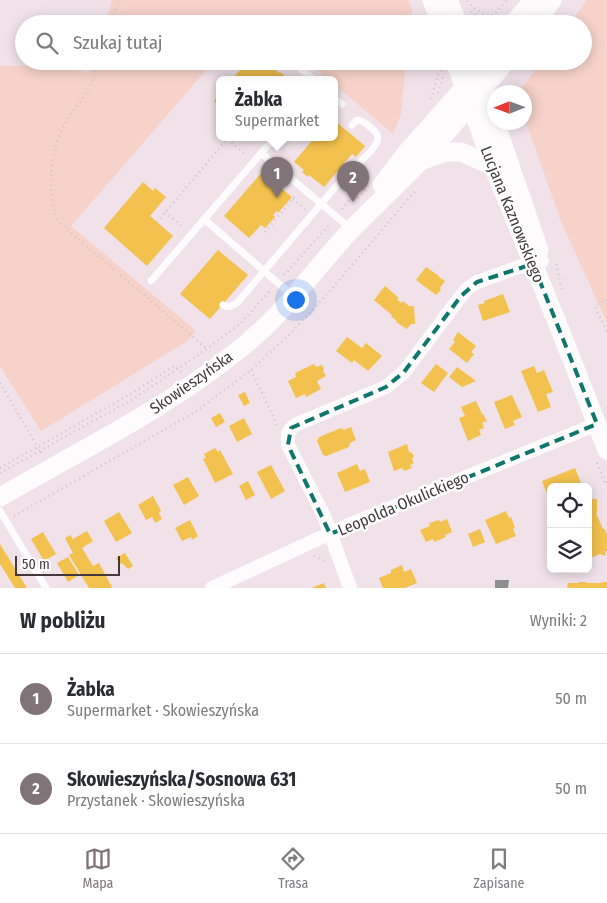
<!DOCTYPE html>
<html lang="pl">
<head>
<meta charset="utf-8">
<style>
	:root { --surface:#fff; --page:#f7f7f7; --text:#2b2b33; --muted:#7c7c81; --line:#e1e1e2; --accent:#807479 }
	body { margin:0; font-family:"Fira Sans Condensed",sans-serif; background:var(--page); color:var(--text) }
	.controls { position:absolute; right:15px; bottom:15px; display:grid; overflow:hidden; border-radius:8px; box-shadow:0 2px 12px #0003 }
	.controls button { width:45px; height:45px; display:grid; place-items:center; padding:0; border:0; border-bottom:1px solid var(--line); background:var(--surface); color:var(--text); font:25px sans-serif }
	.compass { position:absolute; left:487px; top:85px; width:45px; height:45px; border-radius:50%; background:var(--surface); box-shadow:0 2px 12px #0003; rotate:269deg }
	.scale { position:absolute; left:15px; bottom:12px; width:105px; box-sizing:border-box; padding-left:5px; border:2px solid #43393d; border-top:0; font-size:14px; line-height:18px; white-space:nowrap; color:#43393d; -webkit-text-stroke:4px #fff; paint-order:stroke }
	.you { position:absolute; left:295px; top:299px; width:18px; height:18px; margin:-12px; border:4px solid #fff; border-radius:50%; background:#1a73e8; box-shadow:0 0 0 8px #1a73e833 }
	.badge { display:grid; place-items:center; width:32px; height:32px; border-radius:50%; background:var(--accent); color:#fff; font-size:16px; font-weight:700 }
	.pin { position:absolute; translate:-50% -41px; filter:drop-shadow(0 1px 2px #0008) }
	.pin::after { content:''; position:absolute; top:26px; width:18px; height:15px; background:inherit; clip-path:polygon(0 0,100% 0,50% 100%) }
	.popup { position:absolute; left:216px; top:76px; width:122px; height:65px; box-sizing:border-box; display:grid; place-content:center; border-radius:8px; background:var(--surface); filter:drop-shadow(0 1px 4px #0005); font-size:16px; white-space:nowrap; color:var(--muted) }
	.popup b { font-size:19px; color:var(--text) }
	.popup::after { content:''; position:absolute; left:50%; top:100%; margin-left:-10px; border:10px solid transparent; border-top-color:var(--surface) }
	.list { margin:0; padding:0; list-style:none }
	h2 { display:flex; justify-content:space-between; align-items:center; height:65px; margin:0; padding:0 20px; font-size:21px }
	h2 small { font-size:16px; font-weight:400; color:var(--muted) }
	.list li { display:grid; grid-template-columns:32px 1fr auto; gap:15px; align-items:center; box-sizing:border-box; height:90px; padding:0 20px; border-top:1px solid var(--line) }
	.list b { display:block; font-size:19px; white-space:nowrap }
	.list p { margin:0; font-size:16px; white-space:nowrap; color:var(--muted) }
	.list em { font-size:16px; font-style:normal; color:var(--muted) }
	.icon { flex:none; width:28px; height:28px; fill:none; stroke:currentColor; stroke-width:2; stroke-linecap:round; stroke-linejoin:round }
	.map { position:relative; flex:none; width:607px; height:588px; overflow:hidden }
	.search { position:absolute; background:var(--surface); box-shadow:0 2px 12px #0003; left:15px; right:15px; top:15px; height:55px; display:flex; align-items:center; gap:12px; box-sizing:border-box; padding:0 18px; border-radius:28px; color:var(--muted); font-size:19px }
	.sheet { height:245px; background:var(--surface) }
	nav { display:flex; justify-content:space-around; align-items:center; box-sizing:border-box; height:70px; border-top:1px solid var(--line); background:var(--surface); font-size:14px; color:var(--muted) }
	nav a { display:grid; justify-items:center; gap:2px }
	nav .on { color:var(--accent) }
	.map>svg:first-child { display:block }
	.green { fill:#f6d2c9 }
	.homes { fill:#f2c14e }
	.industry { fill:#8d8d92 }
	.lines { fill:none; stroke-linecap:round; stroke-linejoin:round }
	.path { stroke:#ccc7c9; stroke-width:2.5; stroke-dasharray:1 4; stroke-linecap:butt }
	.lane { stroke:#fdfbfc; stroke-width:7 }
	.street { stroke:#fdfbfc; stroke-width:14 }
	.secondary { stroke:#fdfbfc; stroke-width:19 }
	.marked { fill:none; stroke:#0f766e; stroke-width:4; stroke-dasharray:10 6; stroke-linejoin:round }
	.labels { text-anchor:middle; stroke-width:5; stroke-linejoin:round; paint-order:stroke }
	.street-label { font-size:16px; fill:#43393d; stroke:#fff }
</style>
</head>
<body>
<div class="map">
<svg width="607" height="588" viewBox="0 0 607 588">
	<rect width="100%" height="100%" fill="#f0e2e8"/>
	<!-- green -->
	<g class="green">
		<polygon points="112,0 408,0 412,9 410,24 261,24 253,17 247,24 105,24"/>
		<polygon points="587,0 607,0 607,322 562,224 525,119 524,92 519,92 542,61 583,61 583,24 570,24"/>
		<polygon points="93,61 214,61 71,226 196,331 187,341 41,431 0,366 0,66 59,66 89,73"/>
		<polygon points="306,61 406,61 401,114 393,134 335,85 334,79 328,79"/>
	</g>
	<!-- homes -->
	<g class="homes">
		<polygon points="248,61 266,61 279,73 280,72 286,77 285,78 287,79 232,79"/>
		<polygon points="220,94 220,106 214,101"/>
		<polygon points="334,120 365,146 356,157 352,154 324,187 309,175 308,177 302,172 304,170 294,162 315,137 334,137"/>
		<polygon points="262,172 292,197 278,213 277,211 273,215 275,217 265,228 261,225 249,238 224,216"/>
		<polygon points="143,182 153,191 155,188 166,197 150,216 173,236 147,266 104,228"/>
		<polygon points="218,250 248,275 210,319 180,294"/>
		<polygon points="426,267 439,276 439,277 445,281 440,288 441,290 436,295 416,280"/>
		<polygon points="385,286 399,298 397,299 401,303 403,301 409,306 414,306 415,324 411,324 407,329 396,322 397,321 391,316 392,315 374,300"/>
		<polygon points="503,294 510,312 483,321 478,305 485,303 484,301"/>
		<polygon points="458,332 476,346 471,352 474,354 467,363 449,349 455,342 453,340"/>
		<polygon points="347,337 362,348 366,343 382,356 368,371 354,360 352,363 336,351"/>
		<polygon points="314,364 316,367 322,365 324,369 323,371 326,376 317,381 321,389 306,397 305,394 296,398 288,381 296,377 295,373"/>
		<polygon points="436,364 448,373 434,392 421,383"/>
		<polygon points="534,366 537,373 544,370 553,392 546,394 551,407 538,412 521,371"/>
		<polygon points="457,367 476,381 462,387 449,377"/>
		<polygon points="245,392 250,403 244,406 238,395"/>
		<polygon points="512,395 522,417 513,421 515,425 505,429 494,402"/>
		<polygon points="476,401 482,414 483,414 487,421 482,423 484,428 479,430 481,435 468,441 459,418 465,416 461,407"/>
		<polygon points="220,413 225,422 216,427 211,418"/>
		<polygon points="244,418 252,434 237,442 229,426"/>
		<polygon points="351,427 356,440 350,443 349,447 326,456 323,455 317,441 319,437 341,428 344,430"/>
		<polygon points="407,444 409,452 412,453 414,456 412,459 414,463 410,465 412,468 404,471 402,468 394,471 388,452"/>
		<polygon points="215,448 218,452 220,450 233,474 215,483 203,459 206,458 204,454"/>
		<polygon points="357,464 360,471 365,469 370,482 345,492 337,473"/>
		<polygon points="271,465 285,491 271,499 257,472"/>
		<polygon points="575,468 581,483 572,487 551,487 551,495 548,496 542,481"/>
		<polygon points="188,477 199,496 184,505 173,485"/>
		<polygon points="248,481 255,495 246,500 239,486"/>
		<polygon points="153,496 161,511 159,513 162,519 155,523 152,517 146,520 138,505"/>
		<polygon points="588,499 597,499 597,513 596,513 603,529 604,528 607,534 607,551 606,551 605,556 600,554 588,559"/>
		<polygon points="506,511 509,518 511,517 515,528 513,529 516,536 496,544 485,520"/>
		<polygon points="119,512 132,533 116,542 104,521"/>
		<polygon points="447,519 452,532 445,535 446,537 434,542 433,539 426,542 420,530 430,526 429,523 439,520 440,522"/>
		<polygon points="190,520 198,536 192,540 191,537 182,541 175,528"/>
		<polygon points="480,529 485,542 473,547 468,534"/>
		<polygon points="87,531 93,541 82,548 93,566 99,563 112,587 110,588 89,588 69,555 73,553 65,538 70,535 73,539"/>
		<polygon points="43,532 56,554 44,561 31,539"/>
		<polygon points="0,544 27,588 15,588 0,564"/>
		<polygon points="125,553 133,566 128,569 122,563 120,564 116,558"/>
		<polygon points="68,557 79,575 68,582 57,563"/>
		<polygon points="402,565 404,572 411,569 417,583 405,588 383,588 379,578 391,573 391,570"/>
		<polygon points="579,582 586,582 586,583 602,583 602,582 607,582 607,588 567,588 568,583 579,583"/>
		<polygon points="324,583 326,588 311,588"/>
	</g>
	<!-- industry -->
	<polygon class="industry" points="495,580 509,580 508,588 495,588"/>
	<g class="lines">
		<!-- path -->
		<g class="path">
			<path d="M467,1C474,9 481,14 491,15"/>
			<polyline points="471,11 474,14 482,17 481,24"/>
			<polyline points="482,17 493,19 498,17"/>
			<polyline points="111,24 119,0"/>
			<polyline points="488,24 491,15 495,14 507,0"/>
			<path d="M99,61C96,71 93,81 88,90C81,101 72,111 66,122C53,146 48,174 53,201C54,207 55,214 58,220C60,223 63,226 66,229L140,291L208,350"/>
			<polyline points="438,93 443,77"/>
			<polyline points="431,99 439,72 442,69"/>
			<polyline points="228,139 246,155"/>
			<polyline points="358,198 366,189"/>
			<polyline points="293,199 305,209"/>
			<polyline points="342,209 366,181"/>
			<polyline points="165,212 184,228"/>
			<polyline points="157,222 229,137"/>
			<polyline points="265,232 296,195"/>
			<polyline points="556,264 562,290"/>
			<polyline points="284,275 331,223"/>
			<polyline points="607,300 595,306 607,332"/>
			<polyline points="251,370 277,425"/>
			<polyline points="0,383 43,456"/>
			<polyline points="597,463 607,486"/>
			<polyline points="0,468 132,393 174,366 181,372"/>
			<polyline points="0,473 135,398 201,353 239,325 271,290"/>
			<polyline points="14,516 195,412 251,370 290,334 328,293 417,189"/>
			<polyline points="314,556 324,561 327,560"/>
		</g>
		<!-- lane -->
		<g class="lane">
			<polyline points="291,61 313,79"/>
			<polyline points="334,98 342,104"/>
			<polyline points="261,153 351,229"/>
			<polyline points="204,219 293,296"/>
			<polyline points="151,281 275,137"/>
			<path d="M223,305C229,308 232,306 237,303L349,171C357,165 378,147 378,138C378,133 374,131 371,128C367,124 364,121 357,120L352,125"/>
			<polyline points="0,511 46,588"/>
		</g>
		<!-- street -->
		<g class="street">
			<polyline points="212,588 346,526 597,424"/>
			<path d="M350,588L324,516L288,445C287,433 287,431 297,424L386,387L404,372L461,296L468,288L477,282L519,267L542,261"/>
		</g>
		<!-- secondary -->
		<g class="secondary">
			<polyline points="432,0 441,24"/>
			<polyline points="448,0 458,24"/>
			<polyline points="513,24 533,0"/>
			<polyline points="535,24 552,0"/>
			<polyline points="455,61 493,166 557,322 607,450"/>
			<polyline points="480,79 494,121"/>
			<polyline points="495,122 539,250"/>
			<polyline points="423,160 446,152 461,152 493,166"/>
			<polyline points="382,185 407,152 464,88 485,61"/>
			<path d="M0,497C83,449 173,405 247,343C287,310 317,266 352,229C374,206 398,185 419,162C450,130 478,95 506,61"/>
		</g>
	</g>
	<!-- marked area -->
	<path class="marked" d="M533,264L597,424L330,534L288,445L291,428L386,387L404,372L461,296L477,282Z"/>
	<g class="labels">
		<!-- street labels -->
		<g class="street-label">
			<text transform="translate(513 214) rotate(68)" y="6">Lucjana Kaznowskiego</text>
			<text transform="translate(191 382) rotate(-35)" y="6">Skowieszyńska</text>
			<text transform="translate(403 503) rotate(-23)" y="6">Leopolda Okulickiego</text>
		</g>
	</g>
</svg>
<div class="controls">
<button><svg class="icon" aria-label="locate" viewBox="0 0 24 24"><circle cx="12" cy="12" r="6"/><path d="M12 2v4M12 18v4M2 12h4M18 12h4"/></svg></button>
<button><svg class="icon" aria-label="layers" viewBox="0 0 24 24"><path d="M12 4l9 5-9 5-9-5zM3 14l9 5 9-5"/></svg></button>
</div>
<svg class="compass" viewBox="-18 -18 36 36"><path d="M0-13l5 13h-10z" fill="#e53935"/><path d="M0 13l5-13h-10z" fill="#7c7c81"/></svg>
<div class="scale">50 m</div>
<div class="you"></div>
<div class="pin badge" style="left:277px;top:198px">1</div>
<div class="popup"><b>Żabka</b>Supermarket</div>
<div class="pin badge" style="left:353px;top:202px">2</div>
<div class="search"><svg class="icon" aria-label="search" viewBox="0 0 24 24"><circle cx="10" cy="10" r="6"/><path d="M15 15l6 6"/></svg>Szukaj tutaj</div>
</div>
<section class="sheet">
<h2>W pobliżu<small>Wyniki: 2</small></h2>
<ul class="list">
<li><span class="badge">1</span><div><b>Żabka</b><p>Supermarket · Skowieszyńska</p></div><em>50 m</em></li>
<li><span class="badge">2</span><div><b>Skowieszyńska/Sosnowa 631</b><p>Przystanek · Skowieszyńska</p></div><em>50 m</em></li>
</ul>
</section>
<nav>
<a class="on"><svg class="icon" aria-label="map" viewBox="0 0 24 24"><path d="M3 6l6-2 6 2 6-2v14l-6 2-6-2-6 2zM9 4v14M15 6v14"/></svg>Mapa</a>
<a><svg class="icon" aria-label="directions" viewBox="0 0 24 24"><path d="M12 3l9 9-9 9-9-9zM9 14v-3h6M13 9l2 2-2 2"/></svg>Trasa</a>
<a><svg class="icon" aria-label="saved" viewBox="0 0 24 24"><path d="M7 4h10v16l-5-4-5 4z"/></svg>Zapisane</a>
</nav>
</body>
</html>
